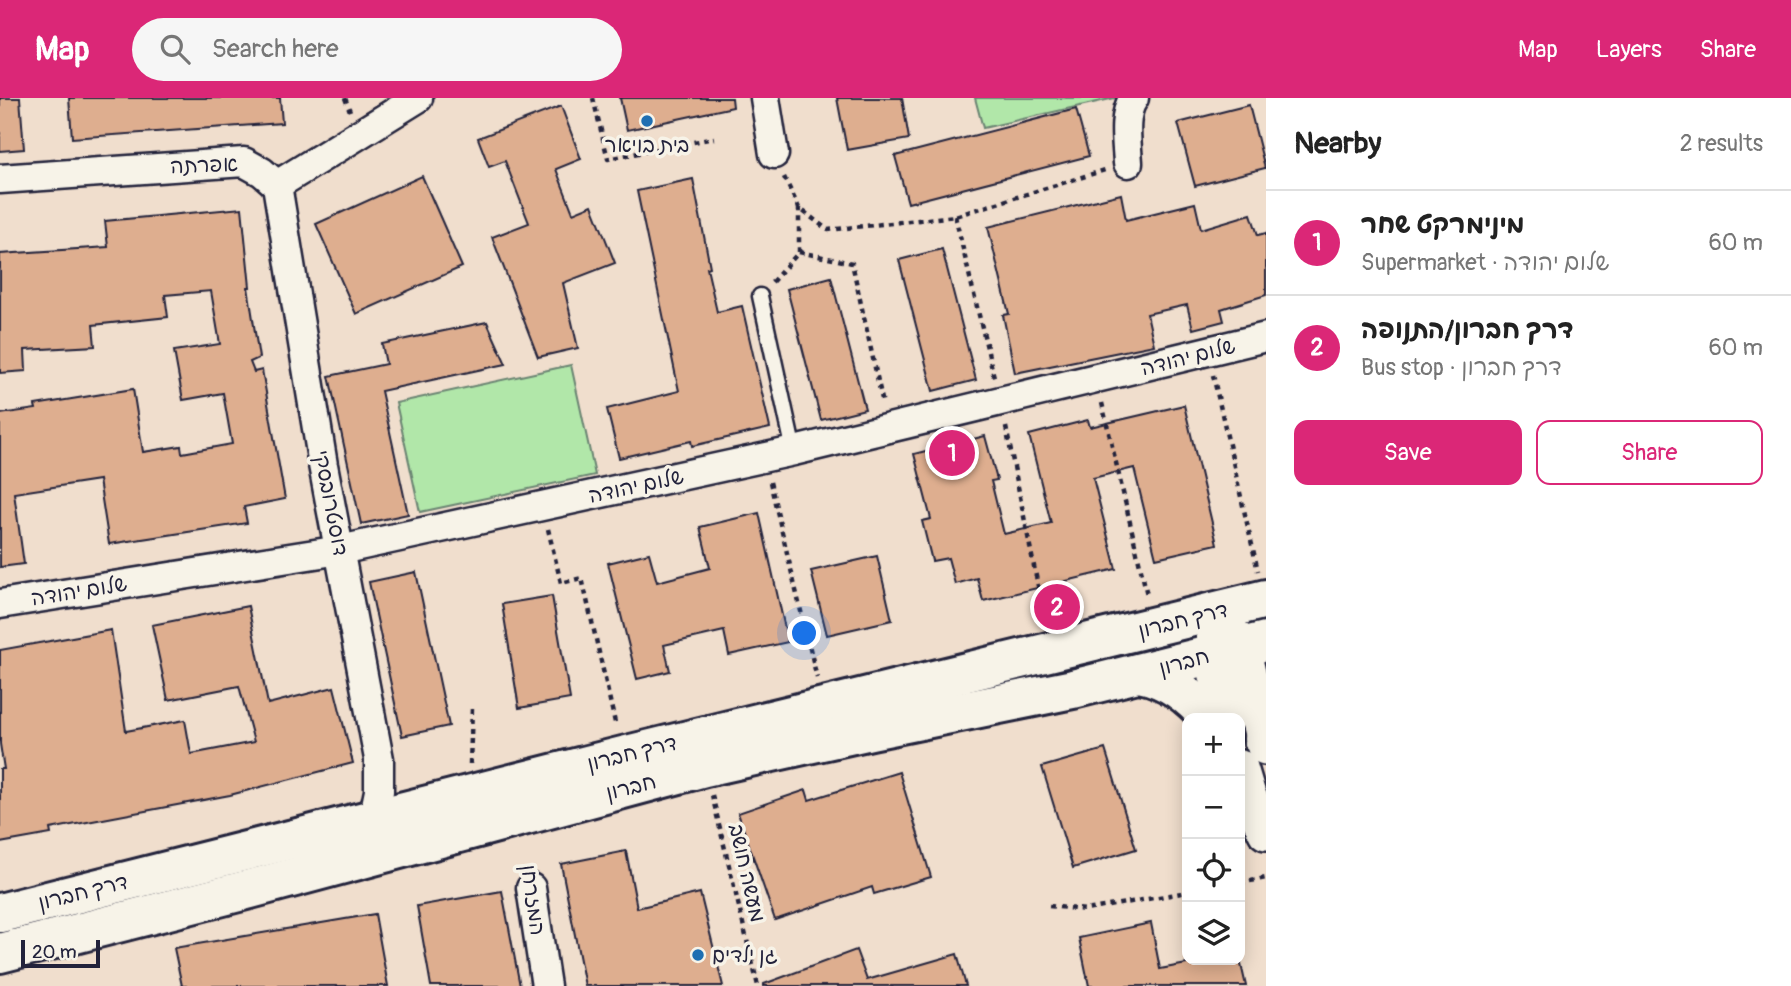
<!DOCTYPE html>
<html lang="en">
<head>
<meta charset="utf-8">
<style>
	:root { --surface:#fff; --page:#f6f6f6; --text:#222; --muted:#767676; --line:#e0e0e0; --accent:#db2777 }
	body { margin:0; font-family:Pangolin,"Playpen Sans Hebrew",sans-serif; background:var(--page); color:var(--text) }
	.controls { position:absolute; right:21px; bottom:21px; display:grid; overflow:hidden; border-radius:14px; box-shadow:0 4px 18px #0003 }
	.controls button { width:63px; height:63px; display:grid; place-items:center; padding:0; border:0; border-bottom:2px solid var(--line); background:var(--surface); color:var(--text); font:35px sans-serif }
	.scale { position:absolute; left:21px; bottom:18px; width:79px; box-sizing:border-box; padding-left:7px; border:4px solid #22223b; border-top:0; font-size:19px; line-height:24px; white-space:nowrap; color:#22223b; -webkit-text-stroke:5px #f7f3e8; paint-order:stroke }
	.you { position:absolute; left:805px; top:536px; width:24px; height:24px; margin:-18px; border:5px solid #fff; border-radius:50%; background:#1a73e8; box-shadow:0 0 0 10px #1a73e833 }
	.badge { display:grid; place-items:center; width:46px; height:46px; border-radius:50%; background:var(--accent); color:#fff; font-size:23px; font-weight:700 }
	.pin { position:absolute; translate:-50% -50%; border:4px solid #fff; box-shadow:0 2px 7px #0006 }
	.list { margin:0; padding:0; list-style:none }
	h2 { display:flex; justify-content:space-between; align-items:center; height:91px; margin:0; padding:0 28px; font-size:30px }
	h2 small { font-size:23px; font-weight:400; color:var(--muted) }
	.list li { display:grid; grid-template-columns:46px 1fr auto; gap:21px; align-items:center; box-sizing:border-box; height:105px; padding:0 28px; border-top:2px solid var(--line) }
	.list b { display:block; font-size:26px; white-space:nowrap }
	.list p { margin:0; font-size:23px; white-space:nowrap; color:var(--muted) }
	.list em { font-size:23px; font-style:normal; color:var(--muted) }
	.actions { display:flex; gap:14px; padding:21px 28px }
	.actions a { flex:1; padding:16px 0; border:2px solid var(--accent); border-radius:14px; text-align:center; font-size:24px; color:var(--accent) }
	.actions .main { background:var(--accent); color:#fff }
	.icon { flex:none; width:38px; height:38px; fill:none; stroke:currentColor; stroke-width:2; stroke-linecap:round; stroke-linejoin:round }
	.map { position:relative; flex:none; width:1266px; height:888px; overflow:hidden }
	header { display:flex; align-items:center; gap:42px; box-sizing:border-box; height:98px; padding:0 35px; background:var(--accent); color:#fff }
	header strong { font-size:33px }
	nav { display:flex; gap:38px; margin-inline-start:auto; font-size:24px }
	.search { width:490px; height:63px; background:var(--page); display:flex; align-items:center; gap:18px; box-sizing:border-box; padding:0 24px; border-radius:38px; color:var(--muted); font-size:26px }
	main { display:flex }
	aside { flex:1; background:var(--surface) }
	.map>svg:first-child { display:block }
	.green { fill:#b1e7a9; stroke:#6a8472; stroke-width:2 }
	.building { fill:#deae8f; stroke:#22223b; stroke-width:2 }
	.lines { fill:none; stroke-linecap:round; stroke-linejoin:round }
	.service-casing { stroke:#22223b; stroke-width:19 }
	.minor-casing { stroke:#22223b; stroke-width:33 }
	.tertiary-casing { stroke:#22223b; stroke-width:40 }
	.trunk-casing { stroke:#22223b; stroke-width:44 }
	.path { stroke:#22223b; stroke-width:4.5; stroke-dasharray:5 5; stroke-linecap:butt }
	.service { stroke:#f7f3e8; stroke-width:14 }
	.minor { stroke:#f7f3e8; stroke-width:28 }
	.tertiary { stroke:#f7f3e8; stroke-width:35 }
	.trunk { stroke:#f7f3e8; stroke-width:38 }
	.poi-dot { fill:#1f6fb2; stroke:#f7f3e8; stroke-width:2.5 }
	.labels { text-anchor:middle; stroke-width:7; stroke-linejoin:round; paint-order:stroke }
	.poi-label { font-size:21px; fill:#22223b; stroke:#f7f3e8 }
	.street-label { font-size:21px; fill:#22223b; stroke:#f7f3e8 }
</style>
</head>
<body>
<header>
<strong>Map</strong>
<div class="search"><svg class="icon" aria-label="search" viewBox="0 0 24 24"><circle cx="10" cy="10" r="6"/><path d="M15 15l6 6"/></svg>Search here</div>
<nav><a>Map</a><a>Layers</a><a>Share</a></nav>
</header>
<main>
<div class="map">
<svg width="1266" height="888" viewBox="0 0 1266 888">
	<rect width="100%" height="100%" fill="#f0decd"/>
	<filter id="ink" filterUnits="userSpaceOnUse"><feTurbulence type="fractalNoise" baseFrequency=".0143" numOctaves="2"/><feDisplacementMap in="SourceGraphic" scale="14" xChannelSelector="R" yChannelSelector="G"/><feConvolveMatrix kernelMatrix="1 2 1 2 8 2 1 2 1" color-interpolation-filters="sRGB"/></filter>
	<g filter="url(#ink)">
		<!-- green -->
		<g class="green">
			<polygon points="975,0 1115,0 983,30"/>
			<polygon points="571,267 595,377 420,414 396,305"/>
		</g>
		<!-- building -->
		<g class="building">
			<polygon points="0,0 20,0 24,51 0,53"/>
			<polygon points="69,0 280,0 282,25 72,40"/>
			<polygon points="620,0 732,0 733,9 627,32"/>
			<polygon points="837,0 902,0 909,41 847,52"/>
			<polygon points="1249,7 1265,70 1195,88 1178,25"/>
			<polygon points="561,8 581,61 556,71 573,115 592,107 615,165 563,185 578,250 538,259 492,139 529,125 505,63 489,69 478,40"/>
			<polygon points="1076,11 1089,58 908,105 895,58"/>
			<polygon points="422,78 462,169 356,216 316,126"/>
			<polygon points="693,81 710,169 707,170 717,214 742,208 770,330 692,348 691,343 619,360 607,311 679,293 637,93"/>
			<polygon points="1121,96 1126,122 1195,105 1201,131 1251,116 1258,137 1266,135 1266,197 1221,211 1224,223 1193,231 1187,207 1147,216 1154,247 1015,275 1003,217 1009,216 988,129"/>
			<polygon points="242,110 250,189 248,189 259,260 250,264 254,274 262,272 285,401 244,409 247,425 109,446 99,382 14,395 24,466 0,469 0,316 36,311 35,307 133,291 143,354 181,348 182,355 232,346 223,295 183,302 174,253 220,246 211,193 165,197 168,219 93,227 95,248 25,252 26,273 0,275 0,156 108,149 105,123"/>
			<polygon points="942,151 976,282 933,293 899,162"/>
			<polygon points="831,179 865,311 821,322 787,191"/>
			<polygon points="487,224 506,266 381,293 408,416 361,426 329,278 386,266 382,246"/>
			<polygon points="1184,307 1217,446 1156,460 1134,370 1093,380 1116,471 983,503 977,480 955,486 948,460 932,463 922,423 931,421 914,356 985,338 997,382 991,383 1004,436 1051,425 1029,337 1088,322 1090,329"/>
			<polygon points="759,415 788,544 729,557 724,533 664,547 670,573 637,581 608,465 649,455 657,484 710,470 700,429"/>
			<polygon points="877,458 892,522 827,537 811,473"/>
			<polygon points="416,474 449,628 402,638 369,484"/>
			<polygon points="552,498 570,601 519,610 502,506"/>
			<polygon points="248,508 268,606 334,589 353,665 230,697 50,731 51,736 0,745 0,671 4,671 0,646 0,552 111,532 126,633 185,622 191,656 254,644 239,588 168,602 152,527"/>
			<polygon points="1105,651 1136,751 1073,770 1042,669"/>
			<polygon points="899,674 931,779 874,796 872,789 775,822 738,715 806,692 809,702"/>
			<polygon points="626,753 637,810 700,795 723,888 585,888 561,766"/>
			<polygon points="502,793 520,888 431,888 417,808"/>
			<polygon points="375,816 388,888 182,888 174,850"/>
			<polygon points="1151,825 1160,871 1208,862 1240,862 1246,888 1089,888 1079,840"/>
			<polygon points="856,852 867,882 957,856 966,888 764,888 764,886"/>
		</g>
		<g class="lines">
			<!-- service casing -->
			<g class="service-casing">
				<polyline id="service" points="760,198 794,353"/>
			</g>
			<!-- minor casing -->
			<g class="minor-casing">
				<g id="minor">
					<polyline points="765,0 774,56"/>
					<path d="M1128,65C1127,46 1122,16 1134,0"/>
					<polyline points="0,81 244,64 262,74 277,87"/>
					<polyline points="277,87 323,367 379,661 379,693 373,722"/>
					<polyline points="277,87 418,0"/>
					<polyline points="0,506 340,452 794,353 1266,239"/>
					<polyline points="531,790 546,888"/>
				</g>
			</g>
			<!-- tertiary casing -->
			<g class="tertiary-casing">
				<g id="tertiary">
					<polyline points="1216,514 1242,549 1265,649"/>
					<polyline points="1215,528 1212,557 1227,620"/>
					<polyline points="1240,670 1248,697 1266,734"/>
				</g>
			</g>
			<!-- trunk casing -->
			<g class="trunk-casing">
				<g id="trunk">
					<path d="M1140,575C1170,581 1190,598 1210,620"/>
					<polyline points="1263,641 1266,617"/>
					<polyline points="0,815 623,658 1266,501"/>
					<polyline points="0,855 250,791 705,669 871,632 1073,591 1266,543"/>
				</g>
			</g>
			<!-- path -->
			<g class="path">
				<polyline points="345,0 350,13"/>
				<polyline points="593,0 608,61 714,40"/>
				<polyline points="784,79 799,110 828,132 955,118 1105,72"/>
				<polyline points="955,118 994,279"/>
				<polyline points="799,154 852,165 883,306"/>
				<polyline points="772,184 799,154 799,110"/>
				<polyline points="1213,277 1258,473"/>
				<polyline points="1102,305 1147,497"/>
				<polyline points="1006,329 1045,523"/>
				<polyline points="770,384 817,580"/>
				<polyline points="548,431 561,485 582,480 616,629"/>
				<polyline points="470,666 472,610"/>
				<polyline points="712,697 758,888"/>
				<polyline points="1240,785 1266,780"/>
				<polyline points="1049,808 1086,812 1187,794"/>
			</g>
			<!-- service -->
			<use href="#service" class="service"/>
			<!-- minor -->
			<use href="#minor" class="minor"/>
			<!-- tertiary -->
			<use href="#tertiary" class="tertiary"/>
			<!-- trunk -->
			<use href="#trunk" class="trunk"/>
		</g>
	</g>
	<!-- markers -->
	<g class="poi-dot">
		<circle cx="647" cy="23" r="7"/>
		<circle cx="698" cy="857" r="7"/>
	</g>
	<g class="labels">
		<!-- poi labels -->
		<g class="poi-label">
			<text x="647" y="54">בית בויאר</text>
			<text x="712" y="864" text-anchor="start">גן ילדים</text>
		</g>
		<!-- street labels -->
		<g class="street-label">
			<text transform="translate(204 67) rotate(-2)" y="7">אפרתה</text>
			<text transform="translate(1188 259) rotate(-14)" y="7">שלום יהודה</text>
			<text transform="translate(636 388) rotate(-12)" y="7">שלום יהודה</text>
			<text transform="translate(331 405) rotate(79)" y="7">דוסטרובסקי</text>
			<text transform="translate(79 493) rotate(-9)" y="7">שלום יהודה</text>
			<text transform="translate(1183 522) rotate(-14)" y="7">דרך חברון</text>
			<text transform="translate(1184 564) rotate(-15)" y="7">חברון</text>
			<text transform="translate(632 655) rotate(-14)" y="7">דרך חברון</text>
			<text transform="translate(631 689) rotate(-14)" y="7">חברון</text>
			<text transform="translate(747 775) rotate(77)" y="7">מעשה חושב</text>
			<text transform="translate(83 794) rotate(-14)" y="7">דרך חברון</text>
			<text transform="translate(533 802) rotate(82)" y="7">המזרחן</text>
		</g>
	</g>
</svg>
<div class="controls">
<button>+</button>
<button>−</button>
<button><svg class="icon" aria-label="locate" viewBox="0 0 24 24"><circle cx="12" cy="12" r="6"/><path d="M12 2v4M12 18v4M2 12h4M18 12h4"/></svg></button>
<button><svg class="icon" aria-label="layers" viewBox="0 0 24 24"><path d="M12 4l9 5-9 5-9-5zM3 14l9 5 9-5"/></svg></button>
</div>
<div class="scale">20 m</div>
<div class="you"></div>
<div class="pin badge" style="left:952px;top:355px">1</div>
<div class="pin badge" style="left:1057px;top:509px">2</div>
</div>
<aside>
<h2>Nearby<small>2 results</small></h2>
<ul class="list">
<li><span class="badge">1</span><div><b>מינימרקט שחר</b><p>Supermarket · שלום יהודה</p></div><em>60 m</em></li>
<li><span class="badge">2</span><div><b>דרך חברון/התנופה</b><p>Bus stop · דרך חברון</p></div><em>60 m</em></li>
</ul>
<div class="actions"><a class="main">Save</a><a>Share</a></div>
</aside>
</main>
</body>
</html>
